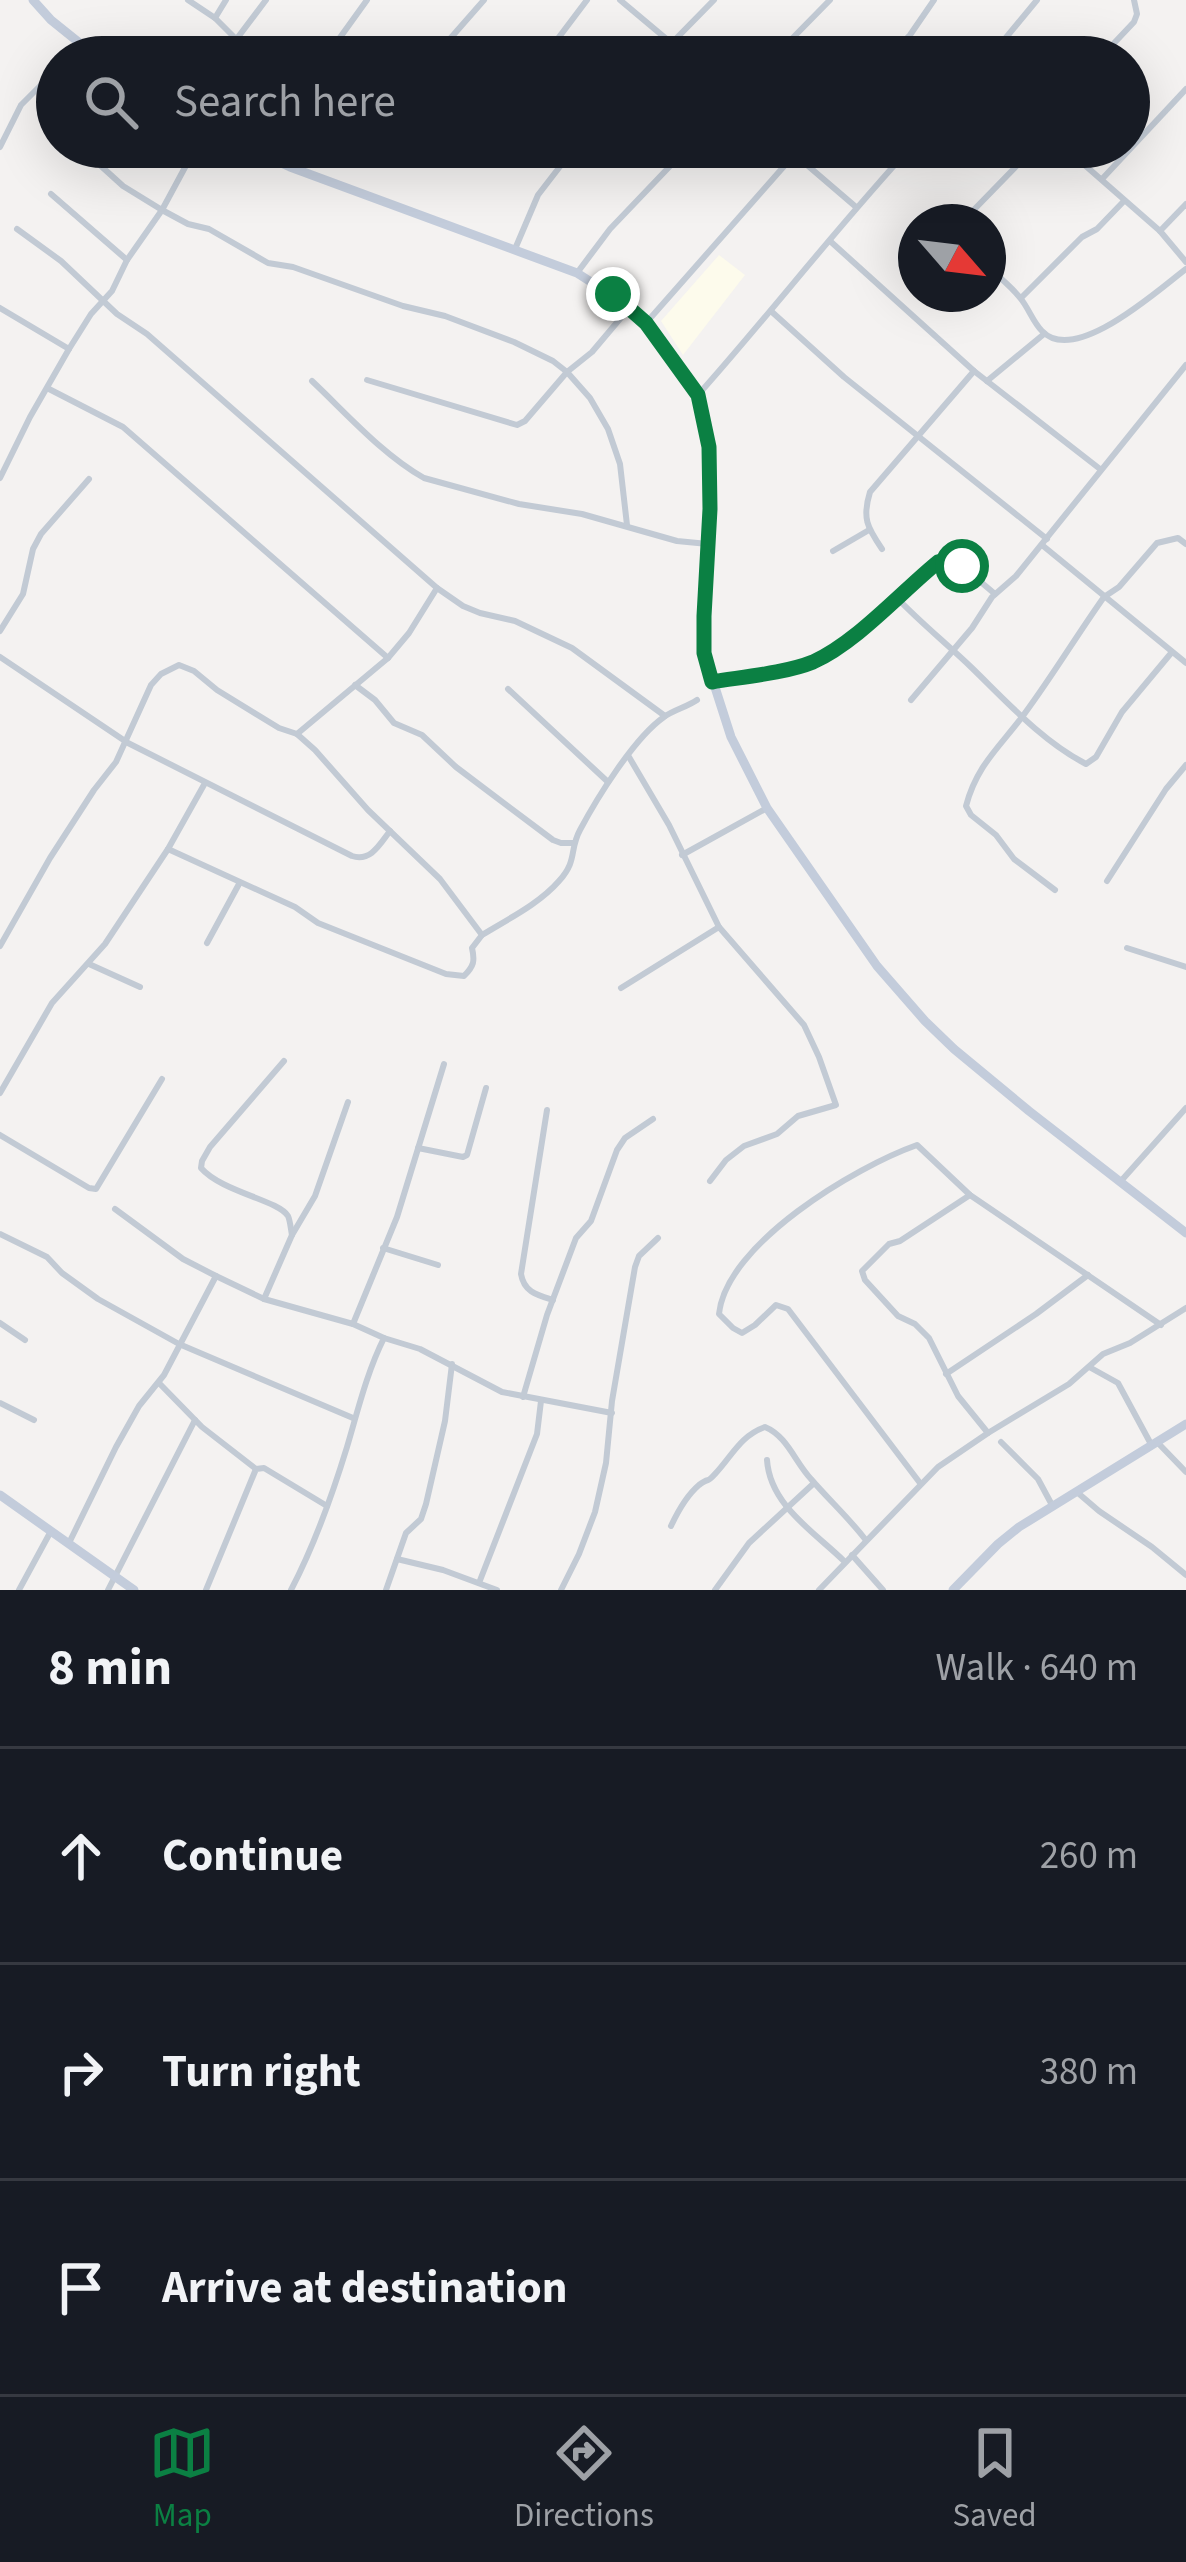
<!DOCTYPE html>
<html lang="en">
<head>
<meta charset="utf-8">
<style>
	:root { --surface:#171b24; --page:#20242c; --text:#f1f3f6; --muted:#9ea1a6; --line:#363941; --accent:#0b8043 }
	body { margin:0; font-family:"Source Sans 3",sans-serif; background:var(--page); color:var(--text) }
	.compass { position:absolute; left:898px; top:204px; width:108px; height:108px; border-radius:50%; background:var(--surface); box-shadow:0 12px 48px #0002; rotate:118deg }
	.stop { position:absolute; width:36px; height:36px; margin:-27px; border:9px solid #0b8043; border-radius:50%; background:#fff }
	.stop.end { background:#0b8043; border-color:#fff; box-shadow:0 3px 12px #0008 }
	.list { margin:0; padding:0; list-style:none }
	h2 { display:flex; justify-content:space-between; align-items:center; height:156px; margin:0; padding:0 48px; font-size:51px }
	h2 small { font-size:39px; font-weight:400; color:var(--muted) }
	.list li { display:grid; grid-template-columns:78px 1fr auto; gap:36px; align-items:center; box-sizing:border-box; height:216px; padding:0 48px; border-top:3px solid var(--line) }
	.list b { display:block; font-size:45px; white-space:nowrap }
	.list em { font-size:39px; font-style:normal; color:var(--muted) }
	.icon { flex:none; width:66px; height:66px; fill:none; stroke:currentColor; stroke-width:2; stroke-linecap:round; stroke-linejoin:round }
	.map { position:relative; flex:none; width:1186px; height:1590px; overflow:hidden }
	.search { position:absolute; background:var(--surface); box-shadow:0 12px 48px #0002; left:36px; right:36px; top:36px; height:132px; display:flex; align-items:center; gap:30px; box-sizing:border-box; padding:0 42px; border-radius:66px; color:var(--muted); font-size:45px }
	.sheet { height:804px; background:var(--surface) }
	nav { display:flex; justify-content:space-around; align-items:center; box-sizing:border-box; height:168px; border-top:3px solid var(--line); background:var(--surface); font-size:33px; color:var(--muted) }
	nav a { display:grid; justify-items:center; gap:6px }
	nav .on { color:var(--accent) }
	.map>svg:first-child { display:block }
	.commercial { fill:#fdfbec }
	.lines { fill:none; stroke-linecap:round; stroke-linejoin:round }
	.street { stroke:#c2cad4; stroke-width:6 }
	.secondary { stroke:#c3ccdb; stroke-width:9 }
	.route { stroke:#0b8043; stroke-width:15 }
</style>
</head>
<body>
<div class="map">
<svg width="1186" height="1590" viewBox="0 0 1186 1590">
	<rect width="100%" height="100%" fill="#f4f2f1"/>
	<!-- commercial -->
	<polygon class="commercial" points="719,255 745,275 683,355 661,321"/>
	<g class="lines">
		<!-- street -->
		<g class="street">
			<polyline points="188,0 215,18 235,38"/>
			<polyline points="620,0 688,57"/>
			<polyline points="215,18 226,0"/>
			<polyline points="69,57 81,45"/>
			<polyline points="223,57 266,0"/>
			<polyline points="326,57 367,0"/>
			<polyline points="434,57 484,0"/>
			<polyline points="544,57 587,0"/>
			<polyline points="658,57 714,0"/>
			<polyline points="774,57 830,0"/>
			<polyline points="889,57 910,35 934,0"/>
			<polyline points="990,57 1037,0"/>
			<polyline points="1101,57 1134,22 1137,14 1134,0"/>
			<polyline points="0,147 21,105 57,69"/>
			<polyline points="80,147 123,186 162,210 196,147"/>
			<polyline points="786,147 856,207"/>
			<polyline points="1064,147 1160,231 1186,262"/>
			<polyline points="1103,178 1186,89"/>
			<polyline points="51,194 127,260"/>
			<polyline points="962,222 1035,147"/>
			<polyline points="17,229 61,261 117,314 147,334 437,588 463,606 480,613 515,621 572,648 665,716"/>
			<polyline points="1160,231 1186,204"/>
			<polyline points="830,241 974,371 1100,469"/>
			<polyline points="515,249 538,195 575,147"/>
			<path d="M988,267C999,277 1012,287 1021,299C1029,309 1033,322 1042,331C1075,366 1158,290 1186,269"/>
			<polyline points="577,273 610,229 672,164"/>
			<polyline points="1021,298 1082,237 1097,229 1124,201"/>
			<polyline points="0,308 69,349"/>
			<polyline points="772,312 844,377 1047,539"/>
			<polyline points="646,323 801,147"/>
			<polyline points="367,380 517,425 525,421 567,372 592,352 630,307"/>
			<path d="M312,381C347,414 382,454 424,478L519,504L582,514L677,541L708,544"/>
			<polyline points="987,381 1044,334"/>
			<polyline points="49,389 123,427 388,658"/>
			<path d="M698,395C771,313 837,227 911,147"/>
			<polyline points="0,478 30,417 69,349 91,314 112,291 127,260 162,210 188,224 209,229 268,263 293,267 403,306 445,316 514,342 553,361 567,372 590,398 608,429 620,464 627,525"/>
			<polyline points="1042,545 1186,663"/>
			<path d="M882,549C867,527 862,518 870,492L974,371"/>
			<polyline points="833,551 869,530"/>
			<path d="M897,598C921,623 947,644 972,668C1007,702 1042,741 1086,764L1096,757L1122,712L1172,652"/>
			<polyline points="0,631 23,594 33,549 41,534 89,479"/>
			<path d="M0,657L128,743L352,856C371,862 380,844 390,831"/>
			<polyline points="712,683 793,668 821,658 874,619 938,563 956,561 995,594"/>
			<polyline points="355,685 375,700 394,723 422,735 456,767 553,840 561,843 574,843"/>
			<polyline points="508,689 608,782"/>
			<polyline points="911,700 972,628 992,597 1016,576 1186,365"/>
			<polyline points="297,734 388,658 409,633 437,588"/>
			<polyline points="629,757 669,825 719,927 804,1025 819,1057 836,1105 798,1116 777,1134 744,1146 726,1160 710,1181"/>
			<polyline points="682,855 767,808"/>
			<polyline points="1107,881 1166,789 1186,765"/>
			<path d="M1055,890L1014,859L996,835L971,815L966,806C977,764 1001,746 1025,713C1053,675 1077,635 1104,597L1119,587L1157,543L1178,538L1186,544"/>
			<path d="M482,935C508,919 539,904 559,881C578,860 569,850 580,830C597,798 634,738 664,717C673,710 687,707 697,700"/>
			<polyline points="207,943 239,884"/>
			<path d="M0,946L50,858L94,790L116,762L151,685L161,674L179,665L194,671L217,690L279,728L297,734L315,750L368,810L440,879L482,935L472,948C475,961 474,966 464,976L446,974L318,923L295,907L168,849"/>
			<polyline points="1127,948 1186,967"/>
			<polyline points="89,964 140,987"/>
			<polyline points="621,988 719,927"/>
			<path d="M284,1061L210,1147L202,1161L201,1168C222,1192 278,1200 288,1216C290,1220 291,1230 292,1235"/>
			<polyline points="0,1093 52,1003 105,944 168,849 205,783"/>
			<path d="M547,1110L521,1274C524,1292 537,1295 553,1300"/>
			<polyline points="0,1135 89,1188 96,1189 162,1079"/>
			<polyline points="418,1148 463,1157 467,1155 486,1088"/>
			<polyline points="1121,1181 1186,1108"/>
			<polyline points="970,1195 900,1241 889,1244 862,1271 865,1280 898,1316 915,1324 929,1338 958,1396 988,1433"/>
			<path d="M115,1209L183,1259L216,1276L264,1299L353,1324L384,1338C367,1372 358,1410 347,1447C332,1496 315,1544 291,1590"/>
			<polyline points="0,1234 47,1257 62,1273 98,1299 179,1344 353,1418"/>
			<polyline points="383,1248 438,1265"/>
			<polyline points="264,1299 292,1235 315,1196 348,1102"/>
			<polyline points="0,1323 25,1340"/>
			<polyline points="353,1324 397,1217 444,1064"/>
			<polyline points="384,1338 420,1349 502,1392 612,1413"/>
			<polyline points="1091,1368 1118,1383 1152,1446"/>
			<polyline points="946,1374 1036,1314 1088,1275"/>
			<polyline points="159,1383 202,1427 256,1469"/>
			<polyline points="523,1397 547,1315 576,1238 591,1221 617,1150 625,1138 653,1119"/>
			<polyline points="0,1403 34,1420"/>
			<polyline points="1001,1442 1038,1479 1052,1505"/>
			<polyline points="1158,1443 1186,1472"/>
			<path d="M767,1460C770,1506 816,1533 845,1562"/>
			<path d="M920,1483L788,1309L776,1305L755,1325L742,1333L733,1328L719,1314C726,1244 855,1167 917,1145L970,1195L1161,1325"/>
			<polyline points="1078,1493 1099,1511 1152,1547 1186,1575"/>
			<path d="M671,1526C678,1511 686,1496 699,1485C711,1476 705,1485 715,1474C732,1456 740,1436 765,1427C787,1436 795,1462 811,1479C829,1500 848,1517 865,1539"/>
			<polyline points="69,1543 116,1447 139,1406 164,1375 216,1276"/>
			<polyline points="852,1555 883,1590"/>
			<polyline points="397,1559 443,1570 497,1590"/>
			<polyline points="479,1583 537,1434 541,1401"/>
			<polyline points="19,1590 51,1531"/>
			<polyline points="108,1590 195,1420"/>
			<polyline points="206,1590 256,1469 264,1468 327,1506"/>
			<polyline points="386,1590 406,1533 421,1519 426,1504 445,1421 452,1364"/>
			<polyline points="561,1590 579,1554 595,1512 606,1463 612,1401 635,1267 639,1256 658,1238"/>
			<polyline points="715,1590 749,1543 813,1484"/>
			<polyline points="819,1590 938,1467 988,1433 1069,1384 1103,1354 1130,1343 1186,1308"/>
		</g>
		<!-- secondary -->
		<g class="secondary">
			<polyline points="33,0 51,20 97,57"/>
			<polyline points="246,147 290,167 577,273 630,307 646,323 698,395 708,447 710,509 704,578 704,653 731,737 767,808 877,966 925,1021 954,1049 1029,1111 1186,1233"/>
			<polyline points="0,1495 134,1590"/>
			<polyline points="953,1590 998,1544 1019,1527 1186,1424"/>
		</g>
	</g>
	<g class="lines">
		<!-- route -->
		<path class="route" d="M613,294L646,323L698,395L709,447L710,509L704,616V653L712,682C742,677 786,673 813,662C857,642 900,593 938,562L950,560L962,566"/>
	</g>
</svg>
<svg class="compass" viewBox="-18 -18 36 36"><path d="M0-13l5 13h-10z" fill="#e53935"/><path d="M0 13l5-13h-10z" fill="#9ea1a6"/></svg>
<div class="stop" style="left:962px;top:566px"></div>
<div class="stop end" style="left:613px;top:294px"></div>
<div class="search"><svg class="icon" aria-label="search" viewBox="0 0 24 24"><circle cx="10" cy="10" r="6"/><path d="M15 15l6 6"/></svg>Search here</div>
</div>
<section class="sheet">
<h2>8 min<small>Walk · 640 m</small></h2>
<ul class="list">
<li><svg class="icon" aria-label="ahead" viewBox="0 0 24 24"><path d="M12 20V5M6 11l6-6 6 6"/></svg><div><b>Continue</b></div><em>260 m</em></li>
<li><svg class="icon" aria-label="right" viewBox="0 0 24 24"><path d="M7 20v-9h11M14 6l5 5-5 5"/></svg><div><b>Turn right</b></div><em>380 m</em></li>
<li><svg class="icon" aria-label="arrive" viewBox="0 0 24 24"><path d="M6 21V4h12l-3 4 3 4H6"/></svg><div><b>Arrive at destination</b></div></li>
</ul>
</section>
<nav>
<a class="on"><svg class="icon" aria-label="map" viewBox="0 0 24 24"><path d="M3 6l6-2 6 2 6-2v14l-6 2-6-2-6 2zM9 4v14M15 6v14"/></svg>Map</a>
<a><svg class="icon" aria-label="directions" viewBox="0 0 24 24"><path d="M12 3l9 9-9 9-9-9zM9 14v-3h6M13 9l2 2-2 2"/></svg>Directions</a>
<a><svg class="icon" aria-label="saved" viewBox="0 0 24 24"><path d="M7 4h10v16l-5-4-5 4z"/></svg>Saved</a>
</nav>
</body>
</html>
